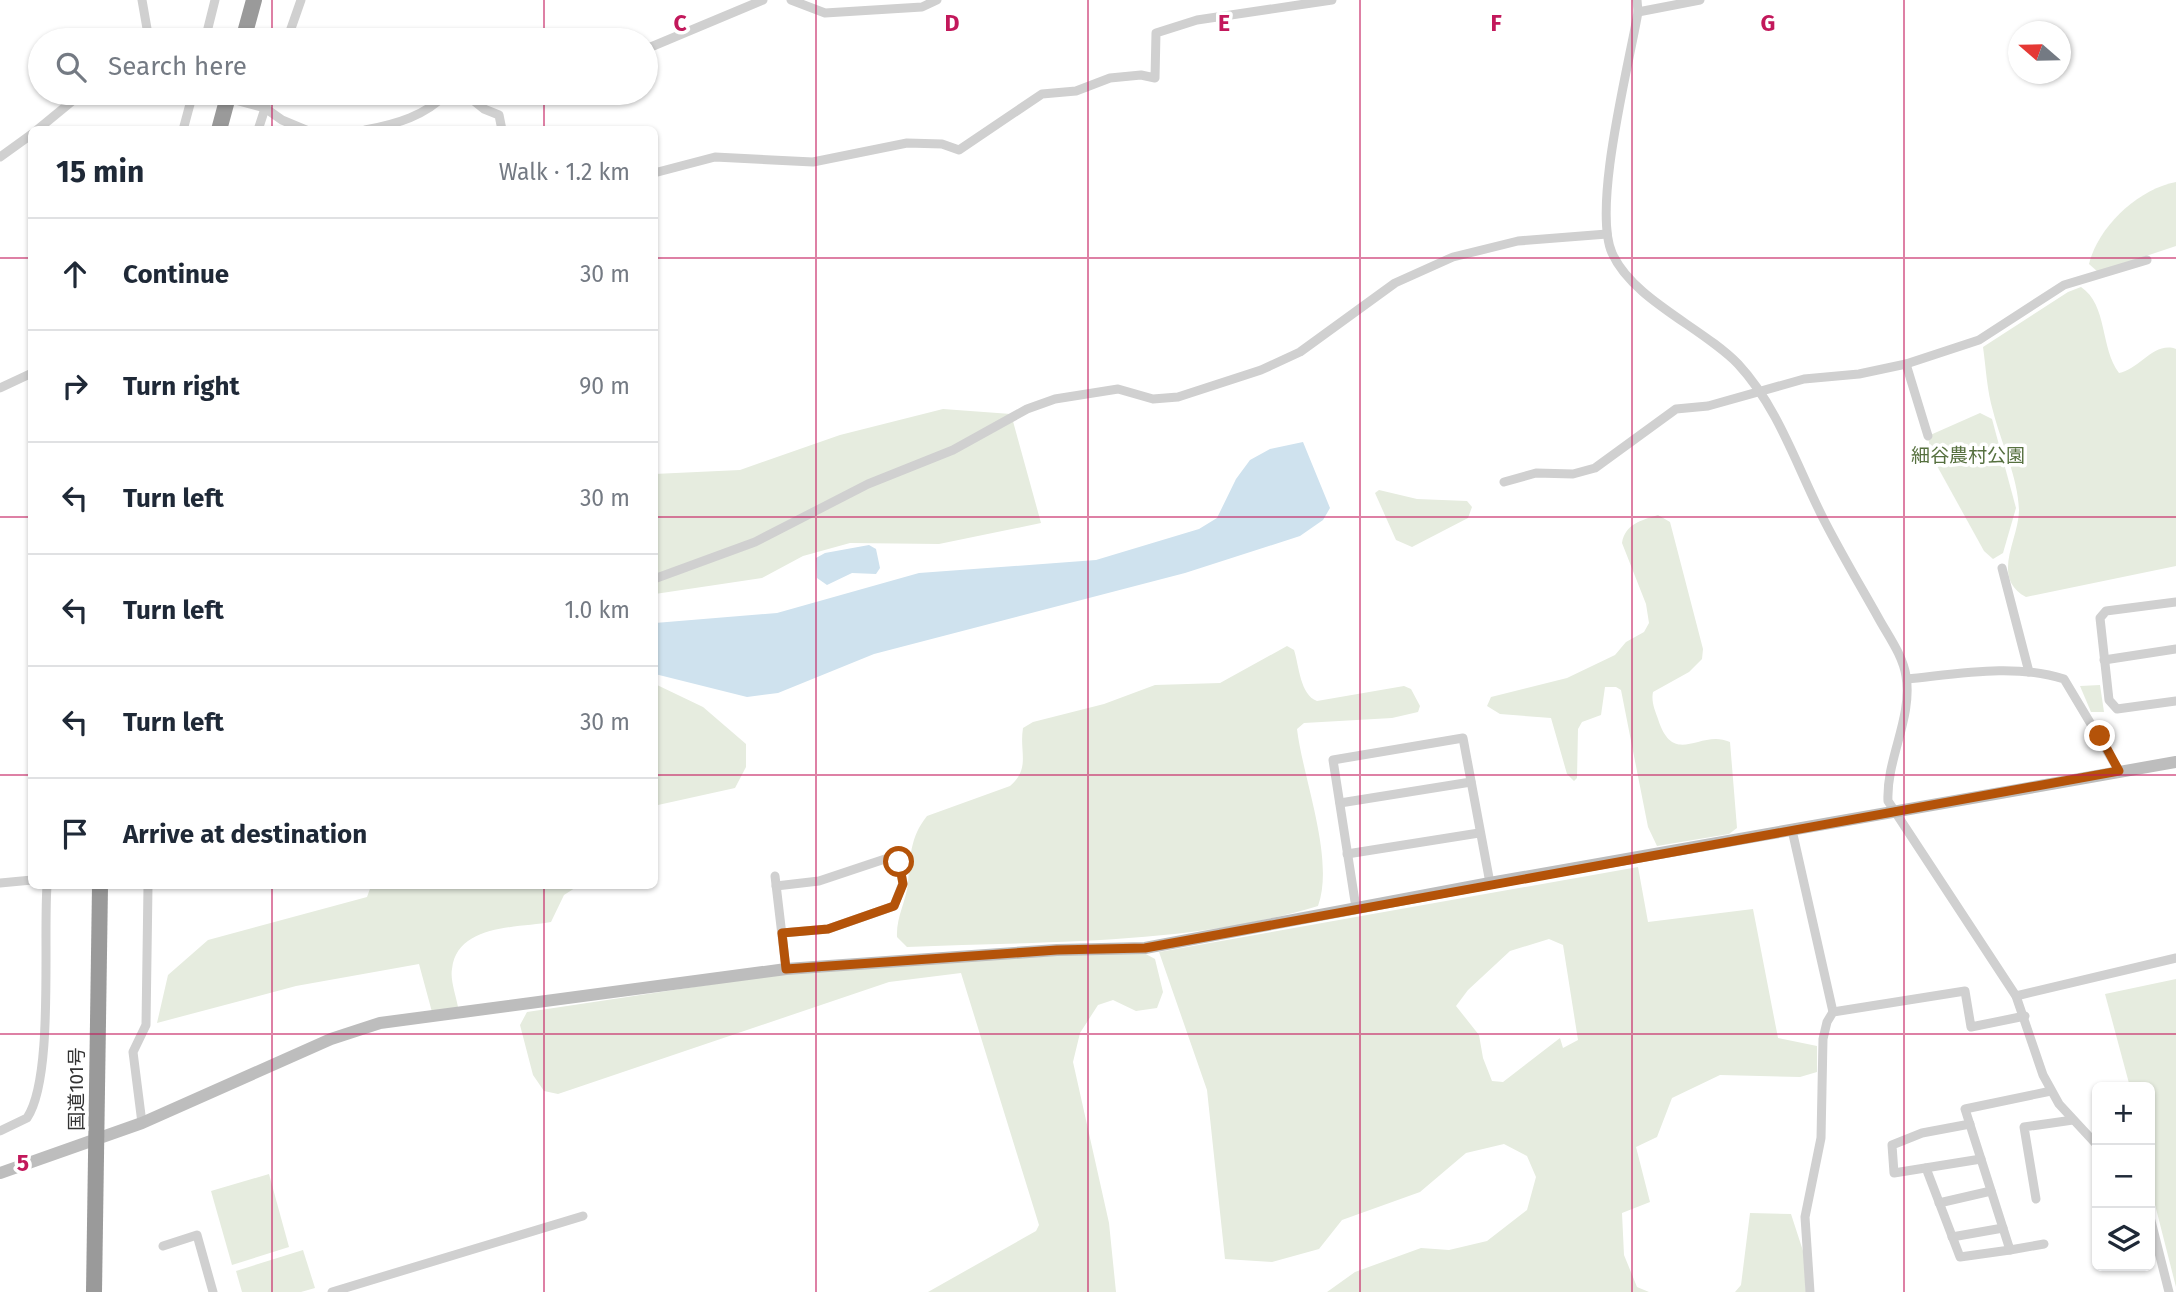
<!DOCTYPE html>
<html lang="en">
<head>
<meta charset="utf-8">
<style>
	:root { --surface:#fff; --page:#f6f6f7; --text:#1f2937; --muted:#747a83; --line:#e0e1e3 }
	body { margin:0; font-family:"Fira Sans","Noto Sans JP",sans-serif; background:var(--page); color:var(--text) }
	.controls { position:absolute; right:21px; bottom:21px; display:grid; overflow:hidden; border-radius:10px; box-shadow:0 2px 5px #0004 }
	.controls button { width:63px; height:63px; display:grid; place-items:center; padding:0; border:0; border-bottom:2px solid var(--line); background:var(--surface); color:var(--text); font:35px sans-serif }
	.compass { position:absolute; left:2008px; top:21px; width:63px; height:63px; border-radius:50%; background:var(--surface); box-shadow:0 2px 5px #0004; rotate:290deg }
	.stop { position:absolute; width:21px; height:21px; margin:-16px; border:5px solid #b45309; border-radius:50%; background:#fff }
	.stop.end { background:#b45309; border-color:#fff; box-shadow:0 2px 7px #0008 }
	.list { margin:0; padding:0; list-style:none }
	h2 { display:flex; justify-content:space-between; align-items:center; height:91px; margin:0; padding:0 28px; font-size:30px }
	h2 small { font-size:23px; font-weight:400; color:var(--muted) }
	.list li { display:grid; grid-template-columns:46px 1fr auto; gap:21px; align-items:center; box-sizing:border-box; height:112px; padding:0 28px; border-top:2px solid var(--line) }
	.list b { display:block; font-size:26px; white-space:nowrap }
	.list em { font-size:23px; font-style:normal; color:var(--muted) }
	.icon { flex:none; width:38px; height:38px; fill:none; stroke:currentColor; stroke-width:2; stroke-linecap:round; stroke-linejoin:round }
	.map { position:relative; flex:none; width:2176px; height:1292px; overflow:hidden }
	.search { position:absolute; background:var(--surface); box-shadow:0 2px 5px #0004; left:28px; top:28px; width:630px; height:77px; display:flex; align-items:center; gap:18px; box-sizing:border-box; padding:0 24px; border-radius:38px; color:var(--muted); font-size:26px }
	.panel { position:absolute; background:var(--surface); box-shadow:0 2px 5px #0004; left:28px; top:126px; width:630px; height:763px; border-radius:10px }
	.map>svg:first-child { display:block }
	.green { fill:#e6ecdf; fill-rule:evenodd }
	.water { fill:#cfe2ee }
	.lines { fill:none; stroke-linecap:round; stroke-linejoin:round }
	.street { stroke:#d0d0d0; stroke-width:9 }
	.secondary { stroke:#bdbdbd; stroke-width:12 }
	.highway { stroke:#9a9a9a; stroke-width:16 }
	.route { stroke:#b45309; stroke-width:9 }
	.grid { fill:none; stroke:#c2185b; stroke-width:2; stroke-opacity:0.55 }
	.labels { text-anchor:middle; stroke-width:7; stroke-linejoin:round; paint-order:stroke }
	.park-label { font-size:19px; fill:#56703f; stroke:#fff }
	.street-label { font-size:19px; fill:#333; stroke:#fff }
	.grid-label { font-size:23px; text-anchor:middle; font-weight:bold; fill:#c2185b; stroke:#fff; stroke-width:7; stroke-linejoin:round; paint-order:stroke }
</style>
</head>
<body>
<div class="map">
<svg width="2176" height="1292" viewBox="0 0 2176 1292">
	<rect width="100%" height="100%" fill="#fff"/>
	<!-- green -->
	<g class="green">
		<path d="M2176,182V246L2098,272L2089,264C2098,227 2138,189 2176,182Z"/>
		<path d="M2081,287C2108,305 2100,348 2119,373C2139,370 2154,341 2176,349V566L2026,597C1990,577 2019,540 2019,510C2018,477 2001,443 1993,411C1987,391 1986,368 1983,347L2068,292Z"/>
		<polygon points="943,409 1011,414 1041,523 939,544 850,543 803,556 762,578 655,594 654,474 740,470 840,435"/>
		<polygon points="1980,413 1992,419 2016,508 2003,553 1993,559 1984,551 1931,455 1928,436"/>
		<polygon points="1379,490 1417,499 1467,501 1472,507 1468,518 1412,547 1396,540 1375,493"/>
		<path d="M1658,515L1670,522L1703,649L1702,659L1689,672L1653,692C1651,702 1655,710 1658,719C1674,769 1700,728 1730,742L1737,828L1729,834L1657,846L1648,827L1621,690L1616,687H1605L1601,715L1582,722L1578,729L1577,778L1574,781L1567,774L1551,718L1500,714L1487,706L1491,697L1567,678L1615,655L1626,642L1644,632L1649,623L1646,604L1622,543C1625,524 1642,520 1658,515Z"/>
		<path d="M1287,646L1294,650C1299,665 1300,695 1317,701L1404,686L1411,689L1420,706L1418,712L1392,718L1304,723L1297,729C1303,779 1335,859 1318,906C1186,946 1043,941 907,947L897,937C896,917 906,902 908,883C910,858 910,837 927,816L1010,786C1031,768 1019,752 1023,728L1033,722L1104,704L1155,685L1220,683Z"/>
		<polygon points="655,684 703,707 746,744 746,767 735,788 658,805 655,809"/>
		<polygon points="2100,685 2104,712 2091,712 2080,686"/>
		<path d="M1638,867L1648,922L1753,909L1778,1038L1817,1046V1072L1800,1077L1720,1075L1672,1098L1657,1137L1636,1147L1650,1202L1622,1213L1624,1255L1637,1287L1649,1292H1327L1355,1272L1421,1248L1449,1250L1487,1241L1527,1210L1536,1177L1527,1156L1504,1144L1466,1153L1420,1192L1342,1220L1319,1249L1272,1262L1225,1259L1207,1090L1159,952ZM1549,939L1563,945L1578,1040L1563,1048L1560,1038L1503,1082L1492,1081L1483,1058L1479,1035L1456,1006L1468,990L1510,951Z"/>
		<path d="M371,886H578L564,895L551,922C518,928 457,924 452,969C450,980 456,996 458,1007L432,1012L419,964L296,986L157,1023L168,975L208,940L367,897Z"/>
		<polygon points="1109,952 1144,953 1155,959 1163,992 1157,1008 1136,1011 1113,1000 1098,1005 1080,1033 1073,1062 1109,1223 1116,1292 928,1292 1036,1231 1039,1225 961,973 889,982 558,1094 544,1091 533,1075 520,1025 527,1012 781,974"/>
		<polygon points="2176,979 2176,1287 2150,1185 2150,1087 2130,1087 2105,994"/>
		<polygon points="269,1174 289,1247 232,1265 211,1191"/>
		<polygon points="1750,1213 1791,1214 1804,1254 1806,1292 1735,1292 1741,1285"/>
		<polygon points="303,1250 315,1288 301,1292 242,1292 236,1271"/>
	</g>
	<!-- water -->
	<g class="water">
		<polygon points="1303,442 1330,508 1323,520 1300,536 1185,573 874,654 778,693 747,697 655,674 655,623 777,613 919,573 1096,560 1199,529 1217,518 1236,479 1250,460 1270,449"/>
		<polygon points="869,545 876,549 880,568 876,574 852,573 827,585 817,578 816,558 825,553"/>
	</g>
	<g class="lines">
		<!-- street -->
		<g class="street">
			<polyline points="142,0 149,40"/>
			<polyline points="791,0 825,13 922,7 937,0"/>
			<path d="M1637,0L1638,12C1629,65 1592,207 1612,253C1633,300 1702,327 1738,364C1779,408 1798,470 1825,522C1842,555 1861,587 1879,619C1889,637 1903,656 1906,676C1913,718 1886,759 1888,801L2016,996L2043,1075L2059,1104L2097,1145"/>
			<polyline points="1638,12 1700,0"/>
			<polyline points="205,40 215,0"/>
			<polyline points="287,40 301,0"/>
			<polyline points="646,49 763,0"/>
			<polyline points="209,93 265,108 282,120 306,130"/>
			<polyline points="464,93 484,109 499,115 502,130"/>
			<polyline points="37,130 82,93"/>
			<polyline points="183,130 193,93"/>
			<polyline points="258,130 270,93"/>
			<path d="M365,130C397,124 425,116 447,93"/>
			<polyline points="0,157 32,134"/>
			<polyline points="654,173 715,157 813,162 907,143 942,144 959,150 1042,94 1076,91 1110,78 1141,75 1155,78 1156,33 1197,20 1332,0"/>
			<polyline points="1906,364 1928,436"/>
			<polyline points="0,388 32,373"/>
			<polyline points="1504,482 1536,473 1573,474 1595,468 1676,409 1708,406 1804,379 1859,374 1906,364 1979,340 2064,285 2147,260"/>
			<polyline points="2002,568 2029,672"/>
			<polyline points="654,579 755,542 868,484 953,450 1027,409 1055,399 1118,389 1153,399 1178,397 1261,370 1300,352 1395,283 1453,257 1518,241 1607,234"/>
			<polyline points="2176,602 2106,611 2100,618 2109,700 2117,709 2176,701"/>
			<polyline points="2104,660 2176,649"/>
			<path d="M1907,679C1957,674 2015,663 2064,679L2119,771"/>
			<polyline points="1340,803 1471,782"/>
			<polyline points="1792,830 1833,1012"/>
			<polyline points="1347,854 1479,833"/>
			<polyline points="775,876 786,969"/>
			<polyline points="0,883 32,880"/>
			<polyline points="776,886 819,881 891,857 899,862 903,883 894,906 828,929 782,933"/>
			<polyline points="1356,908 1333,760 1463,738 1490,883"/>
			<polyline points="2016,996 2176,958"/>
			<polyline points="142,1123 133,1052 146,1025 148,886"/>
			<polyline points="1970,1124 1922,1133 1892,1145 1894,1173 1981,1159"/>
			<path d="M0,1131L27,1118C54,1078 43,940 47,886"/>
			<polyline points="1926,1168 1960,1257 2010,1250"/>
			<polyline points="2036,1199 2024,1127 2073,1120"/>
			<polyline points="1939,1203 1991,1191"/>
			<polyline points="2150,1217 2169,1292"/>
			<polyline points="1952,1237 2003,1228"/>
			<polyline points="2044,1244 2010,1250 1965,1109 2051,1091"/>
			<polyline points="163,1246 197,1235 213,1292"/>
			<polyline points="332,1292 583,1216"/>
			<polyline points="1810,1292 1805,1217 1821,1138 1823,1039 1827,1022 1833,1012 1965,991 1971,1027 2025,1016"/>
		</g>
		<!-- secondary -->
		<polyline class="secondary" points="0,1173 142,1123 331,1039 380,1023 786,969 1057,950 1145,948 1490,883 2176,762"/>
		<!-- highway -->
		<g class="highway">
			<polyline points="243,40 254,0"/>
			<polyline points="219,130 229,93"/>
			<polyline points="94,1292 100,886"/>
		</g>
	</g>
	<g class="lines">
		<!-- route -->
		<polyline class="route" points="899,862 903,884 894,906 828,929 782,933 786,969 1057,950 1145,948 2119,771 2100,736"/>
	</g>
	<!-- grid -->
	<path class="grid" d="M272,0V40M544,0V40M816,0V1292M1088,0V1292M1360,0V1292M1632,0V1292M1904,0V1292M272,93V130M544,93V130M0,258H32M654,258H2176M0,517H32M654,517H2176M0,775H32M654,775H2176M272,886V1292M544,886V1292M0,1034H2176"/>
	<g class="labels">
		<!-- park labels -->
		<g class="park-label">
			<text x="1968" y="462">細谷農村公園</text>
		</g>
		<!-- street labels -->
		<g class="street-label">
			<text transform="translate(76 1089) rotate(-90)" y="7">国道101号</text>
		</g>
	</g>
	<g class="grid-label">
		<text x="680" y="31">C</text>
		<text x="952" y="31">D</text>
		<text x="1224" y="31">E</text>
		<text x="1496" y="31">F</text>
		<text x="1768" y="31">G</text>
		<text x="23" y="1171">5</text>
	</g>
</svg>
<div class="controls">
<button>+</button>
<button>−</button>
<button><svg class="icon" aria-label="layers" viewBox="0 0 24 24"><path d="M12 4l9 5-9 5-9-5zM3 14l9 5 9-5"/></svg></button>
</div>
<svg class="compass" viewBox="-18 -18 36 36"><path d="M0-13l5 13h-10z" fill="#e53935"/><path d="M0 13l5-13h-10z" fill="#747a83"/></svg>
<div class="stop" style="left:899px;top:862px"></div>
<div class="stop end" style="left:2100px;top:736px"></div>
<div class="search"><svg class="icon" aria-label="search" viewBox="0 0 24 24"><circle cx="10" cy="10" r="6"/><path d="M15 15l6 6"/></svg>Search here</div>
<section class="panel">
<h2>15 min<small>Walk · 1.2 km</small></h2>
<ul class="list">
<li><svg class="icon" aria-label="ahead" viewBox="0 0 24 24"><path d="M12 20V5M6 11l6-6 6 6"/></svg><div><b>Continue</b></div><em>30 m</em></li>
<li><svg class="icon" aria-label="right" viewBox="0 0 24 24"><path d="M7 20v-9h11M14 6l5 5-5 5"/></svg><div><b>Turn right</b></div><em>90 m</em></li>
<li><svg class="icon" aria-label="left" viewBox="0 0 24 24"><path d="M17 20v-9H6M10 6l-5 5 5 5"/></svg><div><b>Turn left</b></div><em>30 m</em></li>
<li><svg class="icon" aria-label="left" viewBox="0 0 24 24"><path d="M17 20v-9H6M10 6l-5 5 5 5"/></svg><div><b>Turn left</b></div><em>1.0 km</em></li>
<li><svg class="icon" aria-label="left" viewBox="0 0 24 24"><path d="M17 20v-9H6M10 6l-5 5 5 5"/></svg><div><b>Turn left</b></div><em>30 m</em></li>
<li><svg class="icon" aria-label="arrive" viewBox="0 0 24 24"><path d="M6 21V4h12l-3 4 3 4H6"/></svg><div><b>Arrive at destination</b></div></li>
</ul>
</section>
</div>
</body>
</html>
